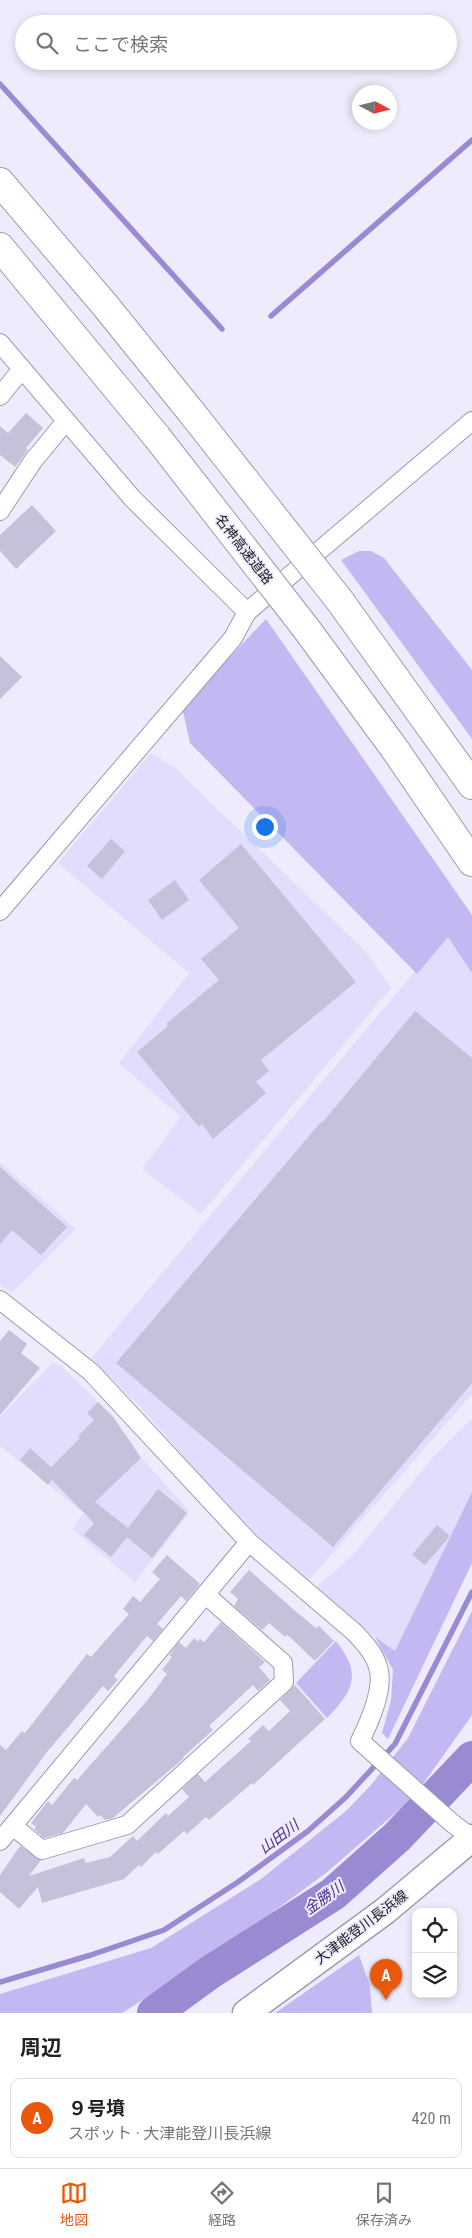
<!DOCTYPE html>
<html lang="ja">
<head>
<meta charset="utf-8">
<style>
	:root { --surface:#fff; --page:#f2f2f2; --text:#222; --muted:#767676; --line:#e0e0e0; --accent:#ea580c }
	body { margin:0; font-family:"Roboto Condensed","Noto Sans JP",sans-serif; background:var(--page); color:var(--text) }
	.controls { position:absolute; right:15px; bottom:15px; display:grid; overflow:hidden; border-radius:10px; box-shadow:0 2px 8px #0003 }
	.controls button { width:45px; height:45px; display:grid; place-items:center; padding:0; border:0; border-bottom:1px solid var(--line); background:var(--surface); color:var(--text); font:25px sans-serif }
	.compass { position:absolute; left:352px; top:85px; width:45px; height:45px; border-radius:50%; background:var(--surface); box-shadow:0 2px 8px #0003; rotate:97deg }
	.you { position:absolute; left:264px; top:826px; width:18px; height:18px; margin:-12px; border:4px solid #fff; border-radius:50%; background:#1a73e8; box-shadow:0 0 0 8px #1a73e833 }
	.badge { display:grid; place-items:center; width:32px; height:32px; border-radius:50%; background:var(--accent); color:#fff; font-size:16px; font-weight:700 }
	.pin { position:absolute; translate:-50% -41px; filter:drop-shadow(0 1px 2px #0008) }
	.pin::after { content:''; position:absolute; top:26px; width:18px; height:15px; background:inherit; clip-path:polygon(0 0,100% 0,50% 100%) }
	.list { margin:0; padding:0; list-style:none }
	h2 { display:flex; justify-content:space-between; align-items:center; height:65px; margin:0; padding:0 20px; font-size:21px }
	h2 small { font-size:16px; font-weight:400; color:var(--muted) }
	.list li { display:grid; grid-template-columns:32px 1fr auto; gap:15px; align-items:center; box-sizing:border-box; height:80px; margin:0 10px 10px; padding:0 10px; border:1px solid var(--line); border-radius:10px }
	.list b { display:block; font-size:19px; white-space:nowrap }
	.list p { margin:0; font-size:16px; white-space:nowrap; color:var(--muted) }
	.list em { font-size:16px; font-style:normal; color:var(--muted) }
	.icon { flex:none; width:28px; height:28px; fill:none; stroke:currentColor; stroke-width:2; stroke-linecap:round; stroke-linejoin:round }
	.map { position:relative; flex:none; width:472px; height:2013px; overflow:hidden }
	.search { position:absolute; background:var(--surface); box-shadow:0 2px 8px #0003; left:15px; right:15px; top:15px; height:55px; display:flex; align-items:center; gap:12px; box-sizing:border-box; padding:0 18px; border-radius:28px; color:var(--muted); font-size:19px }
	.sheet { height:155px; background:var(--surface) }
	nav { display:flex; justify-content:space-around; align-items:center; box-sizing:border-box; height:70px; border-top:1px solid var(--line); background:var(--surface); font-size:14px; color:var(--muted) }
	nav a { display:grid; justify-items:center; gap:2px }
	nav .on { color:var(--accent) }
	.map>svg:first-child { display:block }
	.built { fill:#e2dcfd }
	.green { fill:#c3b8f1 }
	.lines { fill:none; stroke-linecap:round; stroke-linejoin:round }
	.stream { stroke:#998ad2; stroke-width:5.5 }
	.river { stroke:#998ad2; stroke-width:34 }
	.building { fill:#c5c1da }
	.minor-casing { stroke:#9d99b1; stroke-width:20 }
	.primary-casing { stroke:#9d99b1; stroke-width:29 }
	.motorway-casing { stroke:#9d99b1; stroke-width:30 }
	.minor { stroke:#fff; stroke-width:18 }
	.primary { stroke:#fff; stroke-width:26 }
	.motorway { stroke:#fff; stroke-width:28 }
	.motorway-bridge-casing { stroke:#9d99b1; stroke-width:30; stroke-linecap:butt }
	.motorway-bridge { stroke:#fff; stroke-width:28 }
	.labels { text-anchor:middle; stroke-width:4; stroke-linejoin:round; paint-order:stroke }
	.street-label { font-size:14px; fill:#1a1922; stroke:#eeecfc }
	.water-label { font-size:15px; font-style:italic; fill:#4b3187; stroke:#eeecfc }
</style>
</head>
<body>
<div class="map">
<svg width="472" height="2013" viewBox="0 0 472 2013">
	<rect width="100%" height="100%" fill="#eeecfc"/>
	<!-- built -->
	<g class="built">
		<polygon points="151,753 175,768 367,953 391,988 201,1214 142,1169 181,1117 119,1063 189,973 58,863"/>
		<polygon points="448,937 472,973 472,1394 309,1580 261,1539 199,1474 144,1411 91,1358 415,971 417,973"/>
		<polygon points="0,1162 76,1229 12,1293 0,1285"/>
		<polygon points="52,1363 60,1365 113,1416 141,1457 190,1512 135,1582 72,1529 84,1513 0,1446 0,1417"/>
		<polygon points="472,1419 472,1492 395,1651 375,1637 317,1587 353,1555 435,1455"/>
	</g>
	<!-- green -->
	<g class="green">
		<polygon points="359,551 371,551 384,558 472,670 472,739 341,560"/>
		<polygon points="266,619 472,915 472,973 448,937 417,974 190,743 182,707"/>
		<polygon points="472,1492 472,1563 388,1739 382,1733 391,1700 393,1670 375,1637 395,1651"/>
		<polygon points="472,1611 472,1715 423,1784 400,1809 326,1873 218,1952 122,2013 0,2013 0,1994 151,1948 261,1879 346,1811 371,1785 408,1738"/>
		<path d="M336,1641C362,1674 354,1690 327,1718L296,1683Z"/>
		<polygon points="359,1955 370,1986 372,2013 275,2013"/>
	</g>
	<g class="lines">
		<!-- stream -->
		<g class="stream">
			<polyline points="0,84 222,329"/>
			<polyline points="271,316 472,140"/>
			<polyline points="0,1982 91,1955 164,1930 238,1882 308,1831 346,1797 395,1744 472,1592"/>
		</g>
		<!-- river -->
		<polyline class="river" points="154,2013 209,1973 333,1894 397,1837 472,1758"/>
	</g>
	<!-- building -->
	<g class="building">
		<polygon points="26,413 43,428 26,448 28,450 15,467 0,455 0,426 8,433"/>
		<polygon points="32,505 56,531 16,569 0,551 0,535"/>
		<polygon points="0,656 22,677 0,699"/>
		<polygon points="111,839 125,851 102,879 87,866"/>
		<polygon points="241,844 356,982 261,1060 269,1071 256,1082 266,1093 213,1139 202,1124 199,1127 137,1052 168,1026 166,1024 219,980 201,959 239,928 199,880"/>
		<polygon points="175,880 189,900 162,920 148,900"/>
		<polygon points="415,1011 472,1058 472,1383 333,1547 116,1363 321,1122 322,1123"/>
		<polygon points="0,1167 67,1227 41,1255 12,1230 0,1244"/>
		<polygon points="9,1330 27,1344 21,1353 40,1368 0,1415 0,1341"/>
		<polygon points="98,1402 113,1417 141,1458 95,1502 128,1528 158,1489 187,1513 152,1558 127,1537 111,1557 84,1535 94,1523 52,1480 48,1485 20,1460 30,1448 51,1467 80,1438 78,1436 94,1420 87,1413"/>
		<polygon points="437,1525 450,1536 425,1565 412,1555"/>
		<polygon points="167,1555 200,1584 186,1601 181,1596 157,1624 163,1629 153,1641 147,1636 114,1676 118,1680 108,1691 103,1686 47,1752 0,1816 0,1745 6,1750 22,1731 25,1733 87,1654 91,1657 129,1614 123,1609 133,1596 140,1602 160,1579 152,1572"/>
		<polygon points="249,1570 294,1610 316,1628 319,1626 334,1641 315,1661 293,1640 287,1635 285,1637 269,1623 262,1630 234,1606 238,1599 230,1592"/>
		<polygon points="221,1622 265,1662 259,1667 270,1680 258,1691 253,1685 209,1726 213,1730 183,1757 184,1758 113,1818 105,1820 100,1815 98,1817 86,1804 63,1833 44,1838 34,1829 36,1827 31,1823 48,1801 52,1805 74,1778 77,1780 146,1702 167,1674 162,1670 172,1657 169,1655 179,1642 186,1648 194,1638 198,1642 200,1639 204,1642"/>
		<polygon points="295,1685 325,1719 253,1785 252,1783 209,1820 206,1817 187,1834 184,1831 158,1854 156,1852 141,1867 139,1865 124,1879 42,1903 38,1887 19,1909 0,1892 0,1875 20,1846 41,1860 29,1876 84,1858 86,1863 110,1857 133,1836 137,1841 166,1813 168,1816 189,1797 182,1789 198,1774 205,1782 251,1741 248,1739 263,1725 269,1731 290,1711 280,1700"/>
	</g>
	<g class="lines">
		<!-- minor casing -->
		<g class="minor-casing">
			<g id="minor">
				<polyline points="0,343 132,498 247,612"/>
				<polyline points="0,396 22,369"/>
				<polyline points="0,511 33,461 66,421"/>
				<polyline points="0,911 233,638 247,612 472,421"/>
				<path d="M0,1300L91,1372L249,1542L354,1632C364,1642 374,1653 378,1667C385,1687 369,1723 360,1741L452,1823L472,1838"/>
				<polyline points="13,1826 42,1850 127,1825 284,1682 283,1663 206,1595"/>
				<polyline points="0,1841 249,1542"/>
			</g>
		</g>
		<!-- primary casing -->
		<g class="primary-casing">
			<polyline id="primary" points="246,2013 385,1911 472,1838"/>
		</g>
		<!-- motorway casing -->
		<g class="motorway-casing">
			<g id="motorway">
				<polyline points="0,182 104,304 192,413"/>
				<polyline points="0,247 157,437"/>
				<polyline points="340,601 472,785"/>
				<polyline points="305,627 394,748 472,862"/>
			</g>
		</g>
		<!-- minor -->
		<use href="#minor" class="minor"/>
		<!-- primary -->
		<use href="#primary" class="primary"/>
		<!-- motorway -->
		<use href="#motorway" class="motorway"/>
		<!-- motorway-bridge casing -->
		<g class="motorway-bridge-casing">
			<g id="motorway-bridge">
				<polyline points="192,413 340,601"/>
				<polyline points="157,437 305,627"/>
			</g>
		</g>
		<!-- motorway-bridge -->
		<use href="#motorway-bridge" class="motorway-bridge"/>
	</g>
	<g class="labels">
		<!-- street labels -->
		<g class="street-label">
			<text transform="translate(244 549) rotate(52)" y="5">名神高速道路</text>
			<text transform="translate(361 1927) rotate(-37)" y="5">大津能登川長浜線</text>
		</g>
		<!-- water labels -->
		<g class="water-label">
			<text transform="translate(279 1837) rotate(-37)" y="5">山田川</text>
			<text transform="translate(324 1898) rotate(-36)" y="5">金勝川</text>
		</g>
	</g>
</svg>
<div class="controls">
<button><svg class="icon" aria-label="locate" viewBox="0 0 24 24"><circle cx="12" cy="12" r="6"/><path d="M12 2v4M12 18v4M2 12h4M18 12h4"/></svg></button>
<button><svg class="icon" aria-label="layers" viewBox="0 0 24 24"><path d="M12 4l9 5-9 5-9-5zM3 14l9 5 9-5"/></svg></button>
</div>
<svg class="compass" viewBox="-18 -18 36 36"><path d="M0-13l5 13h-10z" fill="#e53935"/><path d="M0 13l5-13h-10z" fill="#767676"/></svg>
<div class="you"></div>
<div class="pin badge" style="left:386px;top:2000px">A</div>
<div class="search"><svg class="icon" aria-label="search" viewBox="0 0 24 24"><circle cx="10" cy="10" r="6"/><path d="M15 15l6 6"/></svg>ここで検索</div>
</div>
<section class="sheet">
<h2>周辺<small></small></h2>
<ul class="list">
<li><span class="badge">A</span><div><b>９号墳</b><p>スポット · 大津能登川長浜線</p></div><em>420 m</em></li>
</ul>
</section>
<nav>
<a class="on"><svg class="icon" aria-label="map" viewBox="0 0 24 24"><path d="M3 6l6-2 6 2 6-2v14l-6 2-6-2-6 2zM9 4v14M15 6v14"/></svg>地図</a>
<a><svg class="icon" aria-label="directions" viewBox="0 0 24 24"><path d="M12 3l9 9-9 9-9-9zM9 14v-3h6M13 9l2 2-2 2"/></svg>経路</a>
<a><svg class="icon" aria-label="saved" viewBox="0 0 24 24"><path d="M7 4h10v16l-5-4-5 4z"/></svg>保存済み</a>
</nav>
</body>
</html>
